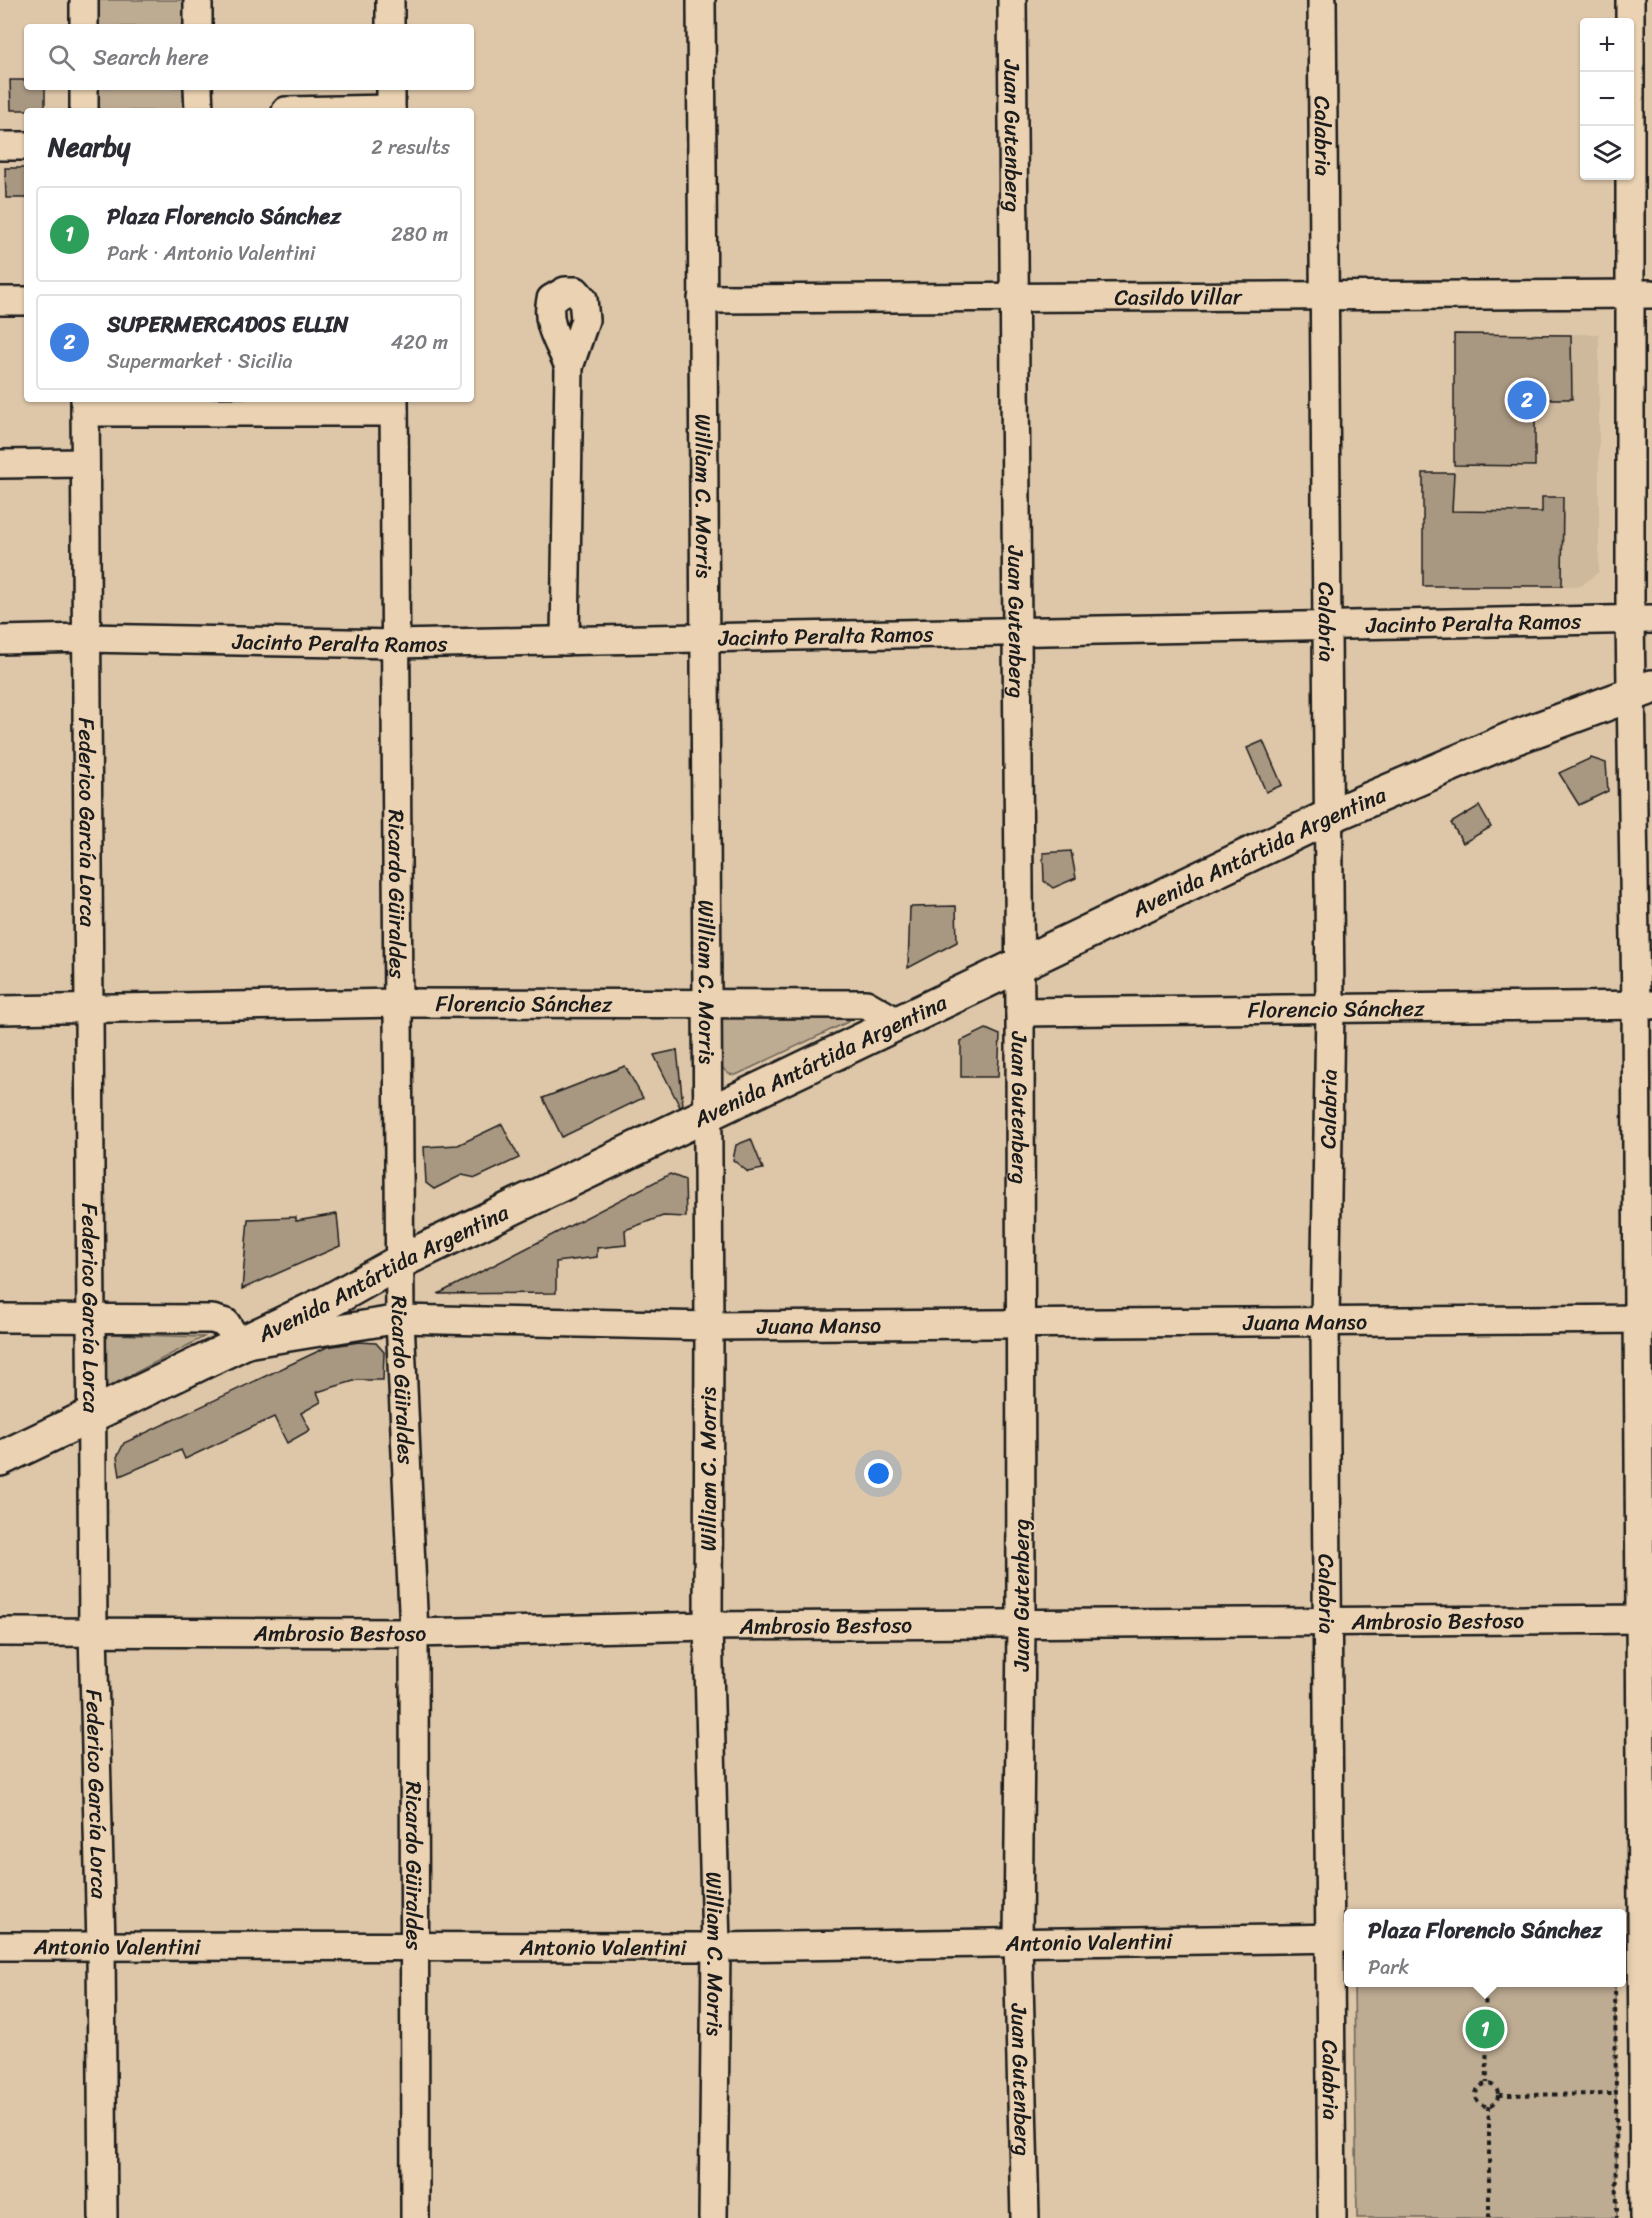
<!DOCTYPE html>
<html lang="en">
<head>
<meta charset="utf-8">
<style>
	:root { --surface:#fff; --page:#f7f7f7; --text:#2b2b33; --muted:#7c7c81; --line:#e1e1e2; --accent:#1c1c1c }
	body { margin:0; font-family:Sriracha,sans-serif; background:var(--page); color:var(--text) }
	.controls { position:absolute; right:18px; top:18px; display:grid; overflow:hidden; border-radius:6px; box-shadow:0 2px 4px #0004 }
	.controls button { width:54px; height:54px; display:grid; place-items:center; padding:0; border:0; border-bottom:2px solid var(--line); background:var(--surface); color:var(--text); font:30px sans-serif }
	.you { position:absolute; left:879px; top:1474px; width:21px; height:21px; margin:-15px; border:4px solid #fff; border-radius:50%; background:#1a73e8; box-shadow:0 0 0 9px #1a73e833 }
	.badge { display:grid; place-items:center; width:39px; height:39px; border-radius:50%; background:var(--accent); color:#fff; font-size:20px; font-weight:700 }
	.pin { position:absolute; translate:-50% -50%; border:3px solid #fff; box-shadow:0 2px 6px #0006 }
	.popup { position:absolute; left:1344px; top:1909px; width:282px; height:78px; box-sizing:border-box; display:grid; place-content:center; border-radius:6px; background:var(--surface); filter:drop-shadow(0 2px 4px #0005); font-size:20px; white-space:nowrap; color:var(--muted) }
	.popup b { font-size:22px; color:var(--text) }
	.popup::after { content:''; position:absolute; left:50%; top:100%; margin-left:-12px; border:12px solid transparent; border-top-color:var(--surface) }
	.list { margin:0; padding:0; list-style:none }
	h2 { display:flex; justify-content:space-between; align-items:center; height:78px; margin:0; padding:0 24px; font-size:26px }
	h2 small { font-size:20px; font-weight:400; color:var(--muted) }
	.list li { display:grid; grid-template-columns:39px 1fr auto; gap:18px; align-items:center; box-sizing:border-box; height:96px; margin:0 12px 12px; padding:0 12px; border:2px solid var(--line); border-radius:6px }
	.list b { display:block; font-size:22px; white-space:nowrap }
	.list p { margin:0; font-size:20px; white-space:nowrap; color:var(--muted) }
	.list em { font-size:20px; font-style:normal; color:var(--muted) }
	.icon { flex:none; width:33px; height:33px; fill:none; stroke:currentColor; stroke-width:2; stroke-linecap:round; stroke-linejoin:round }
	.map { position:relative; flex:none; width:1652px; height:2218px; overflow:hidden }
	.search { position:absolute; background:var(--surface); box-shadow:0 2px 4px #0004; left:24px; top:24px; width:450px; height:66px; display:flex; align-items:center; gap:15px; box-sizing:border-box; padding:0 21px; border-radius:6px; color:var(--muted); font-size:22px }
	.panel { position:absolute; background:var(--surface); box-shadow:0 2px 4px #0004; left:24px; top:108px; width:450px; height:294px; border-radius:6px }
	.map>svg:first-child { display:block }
	.built { fill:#ceb99d }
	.green { fill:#bdab92; stroke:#6c6457; stroke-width:1.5 }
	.building { fill:#a89781; stroke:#1c1c1c; stroke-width:1.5 }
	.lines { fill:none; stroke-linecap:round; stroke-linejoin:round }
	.minor-casing { stroke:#1c1c1c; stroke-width:32 }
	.major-casing { stroke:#1c1c1c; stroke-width:38 }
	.path { stroke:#1c1c1c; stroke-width:4; stroke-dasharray:4.5 4.5; stroke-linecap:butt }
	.minor { stroke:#ead2b2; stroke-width:27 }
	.major { stroke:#ead2b2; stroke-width:33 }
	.labels { text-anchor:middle; stroke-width:4.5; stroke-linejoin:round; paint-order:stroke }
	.street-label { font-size:22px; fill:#1c1c1c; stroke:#ead2b2 }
</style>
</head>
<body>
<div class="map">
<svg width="1652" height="2218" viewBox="0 0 1652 2218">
	<rect width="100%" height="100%" fill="#dec7a9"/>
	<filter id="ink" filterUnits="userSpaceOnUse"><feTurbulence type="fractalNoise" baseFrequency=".0167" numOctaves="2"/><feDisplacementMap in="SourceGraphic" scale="12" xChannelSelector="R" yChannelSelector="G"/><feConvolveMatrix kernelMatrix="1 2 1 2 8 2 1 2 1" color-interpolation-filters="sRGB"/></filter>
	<g filter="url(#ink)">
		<!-- built -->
		<polygon class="built" points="1454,334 1599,334 1599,572 1581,586 1423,586 1423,473 1454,473"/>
		<!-- green -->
		<g class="green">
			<rect x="84" y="0" width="114" height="27"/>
			<polygon points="84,87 198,87 199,111 84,111"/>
			<path d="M728,1016L858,1017L736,1075C714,1076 716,1034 722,1019Z"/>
			<path d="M107,1334L204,1337L108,1387C98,1371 100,1351 107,1334Z"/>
			<polygon points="1354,1983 1615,1983 1617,2218 1357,2218"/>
		</g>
		<!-- building -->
		<g class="building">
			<polygon points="10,80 27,80 27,87 45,87 45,110 11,110"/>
			<polygon points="5,168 27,168 27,198 6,198"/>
			<polygon points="1454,334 1571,335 1572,399 1535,399 1535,466 1454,465"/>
			<polygon points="1423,473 1454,473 1452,511 1542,512 1542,497 1563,497 1562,586 1423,586"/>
			<polygon points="1263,741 1282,785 1266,792 1247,748"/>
			<polygon points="1591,758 1606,763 1608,791 1579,805 1559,773"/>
			<polygon points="1479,806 1491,827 1463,843 1451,823"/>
			<polygon points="1071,851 1076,878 1053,888 1044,881 1043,853"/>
			<polygon points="956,906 957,942 908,968 910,907"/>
			<polygon points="986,1029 1000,1035 998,1077 961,1077 961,1041"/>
			<polygon points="677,1050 683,1105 680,1107 654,1055"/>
			<polygon points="625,1066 643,1098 562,1137 543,1098"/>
			<polygon points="502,1124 519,1158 476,1178 462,1175 434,1189 426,1183 424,1147 458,1145"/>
			<polygon points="751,1139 763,1169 748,1172 733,1160 736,1145"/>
			<polygon points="670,1174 685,1180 686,1217 663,1216 625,1230 626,1245 597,1248 597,1257 556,1262 556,1293 438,1294"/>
			<polygon points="337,1214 340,1246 242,1289 248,1219 296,1217 296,1221"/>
			<polygon points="359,1342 376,1343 384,1352 383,1380 357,1380 317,1392 321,1402 301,1413 310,1430 287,1443 274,1417 185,1459 181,1450 120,1476 117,1457 124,1443 327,1347"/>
		</g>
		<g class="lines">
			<!-- minor casing -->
			<g class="minor-casing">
				<g id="minor">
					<polyline points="84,0 84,27"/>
					<polyline points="198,0 198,27"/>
					<polyline points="390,0 390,27"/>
					<path id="s1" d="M701,0L709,1326L708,1626L716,1947L713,2218"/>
					<path id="s2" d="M1012,0L1020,1012L1021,1624L1018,1942L1025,2218"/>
					<path id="s3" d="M1322,0L1330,1008L1325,1322L1332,2218"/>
					<polyline points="1630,0 1630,620 1636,1005 1644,2218"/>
					<polyline points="84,87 84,111"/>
					<polyline points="198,87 199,111"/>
					<polyline points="391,87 391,111"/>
					<polyline points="286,111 391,109"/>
					<polyline points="0,146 27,146"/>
					<path id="s4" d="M702,299L1652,294"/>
					<polyline points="0,301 27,301"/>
					<path id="s5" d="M85,399L93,1631L101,1945L103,2218"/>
					<path id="s6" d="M394,399L400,1319L414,1633L415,2218"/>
					<polyline points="85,412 394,412"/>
					<polyline points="0,464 85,463"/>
					<path id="s7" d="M0,640L86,638L395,644L1652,619"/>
					<path d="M565,641L569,367L585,320L583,299L576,291H565L551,299C545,325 560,343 569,367"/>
					<path id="s8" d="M0,1010L399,1003L866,1004L897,1022"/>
					<path id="s9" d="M1020,1012L1652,1005"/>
					<path id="s10" d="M0,1318L212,1319L226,1323L240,1345L400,1319L709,1326L1652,1319"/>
					<path id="s11" d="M0,1632L414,1633L708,1626L1652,1619"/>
					<path id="s12" d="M0,1946L716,1947L1346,1938"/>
				</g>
			</g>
			<!-- major casing -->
			<g class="major-casing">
				<g id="major">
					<path id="s13" d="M0,1459L326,1303L401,1261L1328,817L1511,739L1652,687"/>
				</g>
			</g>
			<!-- path -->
			<g class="path">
				<polyline points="1485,1982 1487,2083"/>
				<polyline points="1615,1982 1617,2218"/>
				<circle cx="1487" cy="2095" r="11"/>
				<polyline points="1499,2095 1616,2094"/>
				<polyline points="1489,2218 1489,2106"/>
			</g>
			<!-- minor -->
			<use href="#minor" class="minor"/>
			<!-- major -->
			<use href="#major" class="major"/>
		</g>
	</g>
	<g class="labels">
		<!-- street labels -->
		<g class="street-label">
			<text dy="8" stroke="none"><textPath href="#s2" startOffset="136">Juan Gutenberg</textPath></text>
			<text dy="8" stroke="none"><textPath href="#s3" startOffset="136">Calabria</textPath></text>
			<text dy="8" stroke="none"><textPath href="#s4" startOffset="476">Casildo Villar</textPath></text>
			<text dy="8" stroke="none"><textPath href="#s1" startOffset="496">William C. Morris</textPath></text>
			<text dy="8" stroke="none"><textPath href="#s2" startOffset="622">Juan Gutenberg</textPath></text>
			<text dy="8" stroke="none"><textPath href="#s3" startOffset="622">Calabria</textPath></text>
			<text dy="8" stroke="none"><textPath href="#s7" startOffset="1474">Jacinto Peralta Ramos</textPath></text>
			<text dy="8" stroke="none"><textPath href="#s7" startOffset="826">Jacinto Peralta Ramos</textPath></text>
			<text dy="8" stroke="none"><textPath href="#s7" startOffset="340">Jacinto Peralta Ramos</textPath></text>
			<text dy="8" stroke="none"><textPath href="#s5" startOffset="423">Federico García Lorca</textPath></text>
			<text dy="8" stroke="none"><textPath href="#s13" startOffset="1398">Avenida Antártida Argentina</textPath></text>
			<text dy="8" stroke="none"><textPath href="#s6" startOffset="495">Ricardo Güiraldes</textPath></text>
			<text dy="8" stroke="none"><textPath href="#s1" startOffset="982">William C. Morris</textPath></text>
			<text dy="8" stroke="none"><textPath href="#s8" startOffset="524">Florencio Sánchez</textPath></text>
			<text dy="8" stroke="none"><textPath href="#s9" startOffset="316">Florencio Sánchez</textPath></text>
			<text dy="8" stroke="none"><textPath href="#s13" startOffset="912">Avenida Antártida Argentina</textPath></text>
			<text dy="8" stroke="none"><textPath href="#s2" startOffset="1108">Juan Gutenberg</textPath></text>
			<text transform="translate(1328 1109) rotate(-89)" y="8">Calabria</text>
			<text dy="8" stroke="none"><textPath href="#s13" startOffset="426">Avenida Antártida Argentina</textPath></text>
			<text dy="8" stroke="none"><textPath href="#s5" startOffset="909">Federico García Lorca</textPath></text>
			<text dy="8" stroke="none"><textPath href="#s10" startOffset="1320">Juana Manso</textPath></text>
			<text dy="8" stroke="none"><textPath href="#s10" startOffset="834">Juana Manso</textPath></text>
			<text dy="8" stroke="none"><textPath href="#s6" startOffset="981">Ricardo Güiraldes</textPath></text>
			<text transform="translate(708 1469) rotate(-90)" y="8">William C. Morris</text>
			<text transform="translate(1021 1595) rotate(-90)" y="8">Juan Gutenberg</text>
			<text dy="8" stroke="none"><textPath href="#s3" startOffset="1594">Calabria</textPath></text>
			<text dy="8" stroke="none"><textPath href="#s11" startOffset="1438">Ambrosio Bestoso</textPath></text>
			<text dy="8" stroke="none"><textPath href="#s11" startOffset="826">Ambrosio Bestoso</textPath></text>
			<text dy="8" stroke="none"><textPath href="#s11" startOffset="340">Ambrosio Bestoso</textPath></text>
			<text dy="8" stroke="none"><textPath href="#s5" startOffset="1395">Federico García Lorca</textPath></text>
			<text dy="8" stroke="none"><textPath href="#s6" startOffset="1467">Ricardo Güiraldes</textPath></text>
			<text dy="8" stroke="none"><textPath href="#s12" startOffset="1089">Antonio Valentini</textPath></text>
			<text dy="8" stroke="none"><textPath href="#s12" startOffset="117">Antonio Valentini</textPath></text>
			<text dy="8" stroke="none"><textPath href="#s12" startOffset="603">Antonio Valentini</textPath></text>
			<text dy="8" stroke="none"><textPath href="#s1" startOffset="1954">William C. Morris</textPath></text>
			<text dy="8" stroke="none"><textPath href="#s2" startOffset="2080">Juan Gutenberg</textPath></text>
			<text dy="8" stroke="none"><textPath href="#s3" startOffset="2080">Calabria</textPath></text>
		</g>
	</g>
</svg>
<div class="controls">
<button>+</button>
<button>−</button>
<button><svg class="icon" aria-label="layers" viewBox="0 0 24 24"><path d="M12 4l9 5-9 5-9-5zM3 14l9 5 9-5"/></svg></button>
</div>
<div class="you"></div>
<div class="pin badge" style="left:1485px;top:2029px;background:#2e9e5b">1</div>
<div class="popup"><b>Plaza Florencio Sánchez</b>Park</div>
<div class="pin badge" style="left:1527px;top:400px;background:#3f7fe0">2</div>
<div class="search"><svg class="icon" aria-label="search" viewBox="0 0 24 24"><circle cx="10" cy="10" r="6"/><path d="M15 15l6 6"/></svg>Search here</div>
<section class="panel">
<h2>Nearby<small>2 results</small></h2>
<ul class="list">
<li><span class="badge" style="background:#2e9e5b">1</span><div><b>Plaza Florencio Sánchez</b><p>Park · Antonio Valentini</p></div><em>280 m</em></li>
<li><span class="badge" style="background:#3f7fe0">2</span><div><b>SUPERMERCADOS ELLIN</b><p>Supermarket · Sicilia</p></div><em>420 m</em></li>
</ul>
</section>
</div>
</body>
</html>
